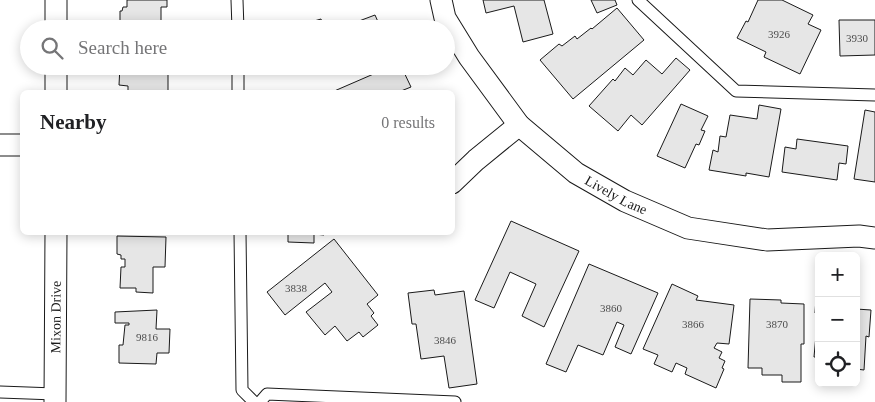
<!DOCTYPE html>
<html lang="en">
<head>
<meta charset="utf-8">
<style>
	:root { --surface:#fff; --page:#f6f6f6; --text:#202124; --muted:#757577; --line:#e0e0e0 }
	body { margin:0; font-family:"Times New Roman",serif; background:var(--page); color:var(--text) }
	.controls { position:absolute; right:15px; bottom:15px; display:grid; overflow:hidden; border-radius:8px; box-shadow:0 2px 12px #0003 }
	.controls button { width:45px; height:45px; display:grid; place-items:center; padding:0; border:0; border-bottom:1px solid var(--line); background:var(--surface); color:var(--text); font:25px sans-serif }
	.list { margin:0; padding:0; list-style:none }
	h2 { display:flex; justify-content:space-between; align-items:center; height:65px; margin:0; padding:0 20px; font-size:21px }
	h2 small { font-size:16px; font-weight:400; color:var(--muted) }
	.icon { flex:none; width:28px; height:28px; fill:none; stroke:currentColor; stroke-width:2; stroke-linecap:round; stroke-linejoin:round }
	.map { position:relative; flex:none; width:875px; height:402px; overflow:hidden }
	.search { position:absolute; background:var(--surface); box-shadow:0 2px 12px #0003; left:20px; top:20px; width:435px; height:55px; display:flex; align-items:center; gap:12px; box-sizing:border-box; padding:0 18px; border-radius:28px; color:var(--muted); font-size:19px }
	.panel { position:absolute; background:var(--surface); box-shadow:0 2px 12px #0003; left:20px; top:90px; width:435px; height:145px; border-radius:8px }
	.map>svg:first-child { display:block }
	.building { fill:#e6e6e6; stroke:#1a1a1a }
	.lines { fill:none; stroke-linecap:round; stroke-linejoin:round }
	.service-casing { stroke:#1a1a1a; stroke-width:13 }
	.minor-casing { stroke:#1a1a1a; stroke-width:23 }
	.service { stroke:#fff; stroke-width:11 }
	.minor { stroke:#fff; stroke-width:21 }
	.labels { text-anchor:middle; stroke-width:4; stroke-linejoin:round; paint-order:stroke }
	.number-label { font-size:11px; fill:#4d4d4d }
	.street-label { font-size:14px; fill:#1a1a1a; stroke:#fff }
</style>
</head>
<body>
<div class="map">
<svg width="875" height="402" viewBox="0 0 875 402">
	<rect width="100%" height="100%" fill="#fff"/>
	<!-- building -->
	<g class="building">
		<polygon points="127,0 167,0 167,7 161,7 161,29 120,29 120,11 122,11 123,7 127,7"/>
		<polygon points="483,0 544,0 553,34 523,42 514,6 486,13"/>
		<polygon points="591,0 615,0 617,5 597,13"/>
		<polygon points="758,0 782,0 813,15 808,24 821,30 800,74 764,57 766,52 737,38 746,21 748,22"/>
		<polygon points="617,8 644,40 573,99 540,60 559,44 562,46 575,36 577,39 591,28 592,29"/>
		<polygon points="375,15 379,24 384,22 386,29 352,29 351,24"/>
		<polygon points="321,19 324,29 297,29 297,26"/>
		<polygon points="839,20 875,20 875,55 840,56"/>
		<polygon points="676,58 690,70 642,125 631,115 618,131 589,106 613,79 615,81 625,68 633,75 646,60 662,74"/>
		<polygon points="120,66 168,66 168,92 128,92 128,86 119,85"/>
		<polygon points="392,66 401,66 411,87 401,91 401,92 332,92"/>
		<polygon points="681,104 708,116 701,130 705,131 699,145 696,144 685,168 657,156"/>
		<polygon points="759,105 781,109 769,177 746,173 746,176 709,170 713,150 718,152 720,136 726,137 730,115 757,119"/>
		<polygon points="865,110 875,112 875,182 854,179"/>
		<polygon points="797,139 848,146 846,164 839,163 837,180 782,172 785,147 796,149"/>
		<polygon points="511,221 579,251 544,327 522,316 536,284 510,272 494,308 475,300"/>
		<polygon points="288,232 324,232 324,235 314,234 314,243 288,242"/>
		<polygon points="117,236 166,237 165,267 153,267 153,293 136,292 136,288 120,288 121,267 125,267 125,259 121,259 121,255 117,254"/>
		<polygon points="334,239 378,295 367,304 374,313 371,316 378,325 363,337 359,332 347,341 335,326 325,335 306,312 332,292 325,283 285,315 267,292"/>
		<polygon points="589,264 658,293 631,354 615,347 624,325 617,322 603,355 578,345 566,372 546,364"/>
		<polygon points="672,284 698,296 696,300 734,305 729,344 717,343 714,348 722,352 719,358 725,361 722,368 724,369 716,388 685,374 687,368 676,363 672,372 654,364 658,355 643,349"/>
		<polygon points="434,290 435,295 464,291 477,384 449,388 444,356 421,359 416,324 412,324 408,293"/>
		<polygon points="816,298 819,298 819,366 817,365 817,357 814,357 818,313 815,313"/>
		<polygon points="750,299 781,300 781,303 804,304 804,344 801,344 801,382 782,382 782,375 762,375 762,368 748,368"/>
		<polygon points="856,309 871,310 869,337 866,336 864,370 856,369"/>
		<polygon points="157,310 156,329 170,329 169,353 157,353 156,364 119,363 119,345 123,345 125,325 129,325 129,323 115,323 115,312"/>
	</g>
	<g class="lines">
		<!-- service casing -->
		<g class="service-casing">
			<g id="service">
				<polyline points="237,0 238,29"/>
				<polyline points="638,0 736,91 875,95"/>
				<polyline points="238,66 238,92"/>
				<polyline points="240,232 242,390 254,402"/>
				<polyline points="0,392 55,394"/>
				<polyline points="260,402 267,394 455,402"/>
			</g>
		</g>
		<!-- minor casing -->
		<g class="minor-casing">
			<g id="minor">
				<polyline points="56,0 56,29"/>
				<path id="s1" d="M441,0L445,18L469,57L519,125L576,173L625,201L688,228L767,240L859,236L875,238"/>
				<polyline points="56,66 56,92"/>
				<polyline points="0,145 22,145"/>
				<polyline points="452,183 476,160 519,125"/>
				<path id="s2" d="M55,402L56,232"/>
			</g>
		</g>
		<!-- service -->
		<use href="#service" class="service"/>
		<!-- minor -->
		<use href="#minor" class="minor"/>
	</g>
	<g class="labels">
		<!-- number labels -->
		<g class="number-label">
			<text x="779" y="38">3926</text>
			<text x="857" y="42">3930</text>
			<text x="296" y="292">3838</text>
			<text x="611" y="312">3860</text>
			<text x="693" y="328">3866</text>
			<text x="777" y="328">3870</text>
			<text x="147" y="341">9816</text>
			<text x="445" y="344">3846</text>
		</g>
		<!-- street labels -->
		<g class="street-label">
			<text dy="5" stroke="none"><textPath href="#s1" startOffset="269">Lively Lane</textPath></text>
			<text dy="5" stroke="none"><textPath href="#s2" startOffset="85">Mixon Drive</textPath></text>
		</g>
	</g>
</svg>
<div class="controls">
<button>+</button>
<button>−</button>
<button><svg class="icon" aria-label="locate" viewBox="0 0 24 24"><circle cx="12" cy="12" r="6"/><path d="M12 2v4M12 18v4M2 12h4M18 12h4"/></svg></button>
</div>
<div class="search"><svg class="icon" aria-label="search" viewBox="0 0 24 24"><circle cx="10" cy="10" r="6"/><path d="M15 15l6 6"/></svg>Search here</div>
<section class="panel">
<h2>Nearby<small>0 results</small></h2>
<ul class="list">
</ul>
</section>
</div>
</body>
</html>
